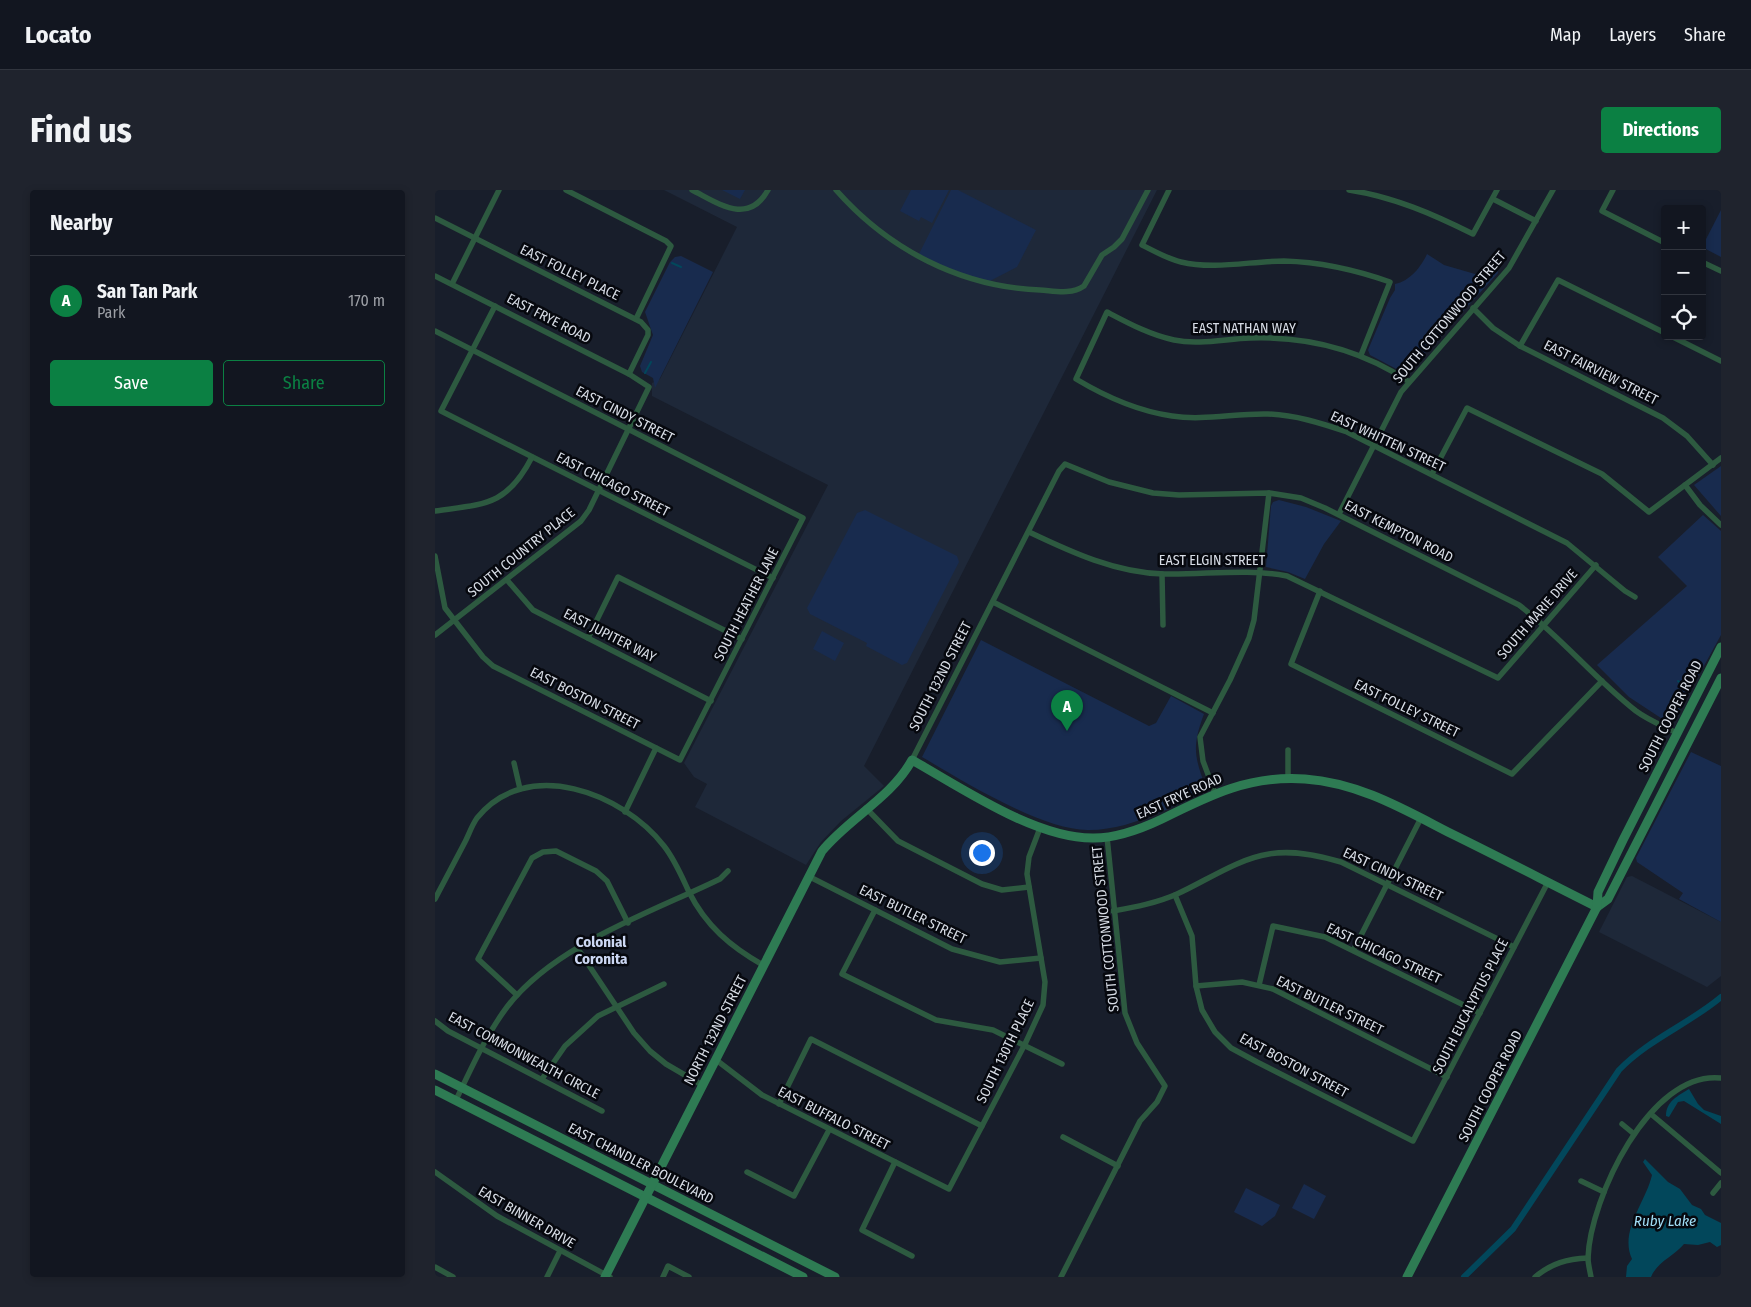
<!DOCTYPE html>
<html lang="en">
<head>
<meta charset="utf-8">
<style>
	:root { --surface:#121620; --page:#1f232d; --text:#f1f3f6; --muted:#9c9fa5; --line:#31353e; --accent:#0b8043 }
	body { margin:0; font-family:"Fira Sans Condensed",sans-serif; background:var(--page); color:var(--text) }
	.controls { position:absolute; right:15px; top:15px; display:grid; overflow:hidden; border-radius:5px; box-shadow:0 2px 8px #0003 }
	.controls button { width:45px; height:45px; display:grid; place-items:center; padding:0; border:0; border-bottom:1px solid var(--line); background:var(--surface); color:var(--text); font:25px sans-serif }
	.you { position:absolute; left:546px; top:662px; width:18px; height:18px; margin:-12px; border:4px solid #fff; border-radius:50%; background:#1a73e8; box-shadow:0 0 0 8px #1a73e833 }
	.badge { display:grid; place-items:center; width:32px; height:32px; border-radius:50%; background:var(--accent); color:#fff; font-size:16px; font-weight:700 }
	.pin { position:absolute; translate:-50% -41px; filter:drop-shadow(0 1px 2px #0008) }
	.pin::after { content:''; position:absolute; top:26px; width:18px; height:15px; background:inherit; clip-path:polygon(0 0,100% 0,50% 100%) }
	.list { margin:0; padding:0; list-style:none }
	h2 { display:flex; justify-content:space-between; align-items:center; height:65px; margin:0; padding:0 20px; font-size:21px }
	h2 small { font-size:16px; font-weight:400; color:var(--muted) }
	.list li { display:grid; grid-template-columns:32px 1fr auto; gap:15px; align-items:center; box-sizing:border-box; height:90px; padding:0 20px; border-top:1px solid var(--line) }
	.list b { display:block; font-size:19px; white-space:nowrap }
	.list p { margin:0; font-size:16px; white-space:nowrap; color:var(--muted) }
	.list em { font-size:16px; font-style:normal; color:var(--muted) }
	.actions { display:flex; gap:10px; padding:15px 20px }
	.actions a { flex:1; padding:11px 0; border:1px solid var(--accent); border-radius:5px; text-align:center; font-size:18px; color:var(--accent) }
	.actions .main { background:var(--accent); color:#fff }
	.icon { flex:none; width:28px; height:28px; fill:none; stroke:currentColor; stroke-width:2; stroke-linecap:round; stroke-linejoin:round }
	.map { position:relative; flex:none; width:1286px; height:1087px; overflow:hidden; border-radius:5px }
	header { display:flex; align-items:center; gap:30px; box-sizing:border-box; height:70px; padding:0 25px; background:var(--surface); border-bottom:1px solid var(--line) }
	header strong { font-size:24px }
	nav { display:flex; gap:28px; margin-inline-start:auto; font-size:18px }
	.intro { display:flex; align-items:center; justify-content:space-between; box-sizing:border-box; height:120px; padding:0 30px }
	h1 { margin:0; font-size:35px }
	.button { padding:12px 22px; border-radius:5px; background:var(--accent); color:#fff; font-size:18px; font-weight:700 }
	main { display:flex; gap:30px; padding:0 30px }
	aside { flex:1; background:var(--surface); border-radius:5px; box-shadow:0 2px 8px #0003 }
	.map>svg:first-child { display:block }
	.built { fill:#1e2839 }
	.green { fill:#182b4e }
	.water { fill:#02475b }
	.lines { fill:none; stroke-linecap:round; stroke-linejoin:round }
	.stream { stroke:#02475b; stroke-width:2 }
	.canal { stroke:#02475b; stroke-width:6 }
	.street { stroke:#2d5a40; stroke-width:5.5 }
	.secondary { stroke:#2e7b53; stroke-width:9 }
	.labels { text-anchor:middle; stroke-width:5; stroke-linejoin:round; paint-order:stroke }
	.street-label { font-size:14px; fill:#d7dce5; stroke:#06080e }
	.neighbourhood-label { font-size:15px; font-weight:bold; fill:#ccd7f3; stroke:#06080e }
	.water-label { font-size:15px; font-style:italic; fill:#a1def6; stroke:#06080e }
</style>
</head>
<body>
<header>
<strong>Locato</strong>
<nav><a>Map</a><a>Layers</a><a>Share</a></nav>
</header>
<div class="intro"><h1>Find us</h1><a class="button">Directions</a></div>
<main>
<aside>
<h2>Nearby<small></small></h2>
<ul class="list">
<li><span class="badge">A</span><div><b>San Tan Park</b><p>Park</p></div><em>170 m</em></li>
</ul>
<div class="actions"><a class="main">Save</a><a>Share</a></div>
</aside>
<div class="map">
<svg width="1286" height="1087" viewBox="0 0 1286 1087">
	<rect width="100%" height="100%" fill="#181e2b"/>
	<!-- built -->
	<g class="built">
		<polygon points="229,0 722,0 429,576 449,596 406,631 386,652 371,675 260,617 272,594 259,587 249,573 393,295 217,206 217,193 225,189 302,37"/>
		<polygon points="1197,686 1286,732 1286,786 1272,797 1164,742 1192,687"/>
	</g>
	<!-- green -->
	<g class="green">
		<polygon points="287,0 310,0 305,9"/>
		<polygon points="476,0 514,0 497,33 486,27 484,31 465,21"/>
		<polygon points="516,0 523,0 601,40 582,77 551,93 483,66"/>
		<polygon points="1286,20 1286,67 1267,57"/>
		<path d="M992,64L1009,75L1040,84L1061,76L1063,83L978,176L969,183L935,165L933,160L955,108L960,100V94C975,91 986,77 992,64Z"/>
		<polygon points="246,66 278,82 220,198 218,188 207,182 205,176 218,145 210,122 235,72 240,67"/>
		<polygon points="1286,276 1286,326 1259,295"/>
		<polygon points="844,310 871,317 906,331 889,354 870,389 853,382 831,377 836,316 838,312"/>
		<polygon points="430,320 522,366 524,372 472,473 467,475 431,456 432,453 375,424 372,418 422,323"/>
		<polygon points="1268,325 1286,341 1286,445 1239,530 1232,532 1194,507 1162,475 1252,396 1223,367"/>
		<polygon points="387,441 409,453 400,471 378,459"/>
		<path d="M546,450L714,536L721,533L736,506L769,524C757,556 759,566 771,598C758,608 740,616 724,623C701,632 679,640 654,640C608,641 528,591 487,567Z"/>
		<polygon points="1256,562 1286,576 1286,732 1244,709 1248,703 1202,672 1201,668"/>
		<polygon points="869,994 891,1006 879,1029 857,1018"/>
		<polygon points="811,998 845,1015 840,1026 827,1036 799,1022"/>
	</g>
	<!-- water -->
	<g class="water">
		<path d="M1254,899L1263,914L1269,920L1286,926V934L1249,911L1243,912L1234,927L1231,926C1231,911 1243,906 1254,899Z"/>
		<path d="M1210,969L1233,992L1245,999L1257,1015L1266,1019L1270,1025L1286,1033V1055L1282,1057L1275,1052L1263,1055L1249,1054C1239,1066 1222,1072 1216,1087H1191L1192,1076L1197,1069C1184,1041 1211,1012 1217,985L1208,972Z"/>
	</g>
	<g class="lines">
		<!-- stream -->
		<g class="stream">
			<polyline points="237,73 246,77"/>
			<polyline points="210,183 216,172"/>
			<polyline points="1243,491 1254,499"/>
		</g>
		<!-- canal -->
		<path class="canal" d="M1029,1087L1078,1039L1184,880C1214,849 1254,834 1286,807"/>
		<!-- street -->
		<g class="street">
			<polyline points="131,0 231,51 236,56 201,129"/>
			<path d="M257,0C283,13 313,36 333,0"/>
			<path d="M401,0C453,59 525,97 605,100C620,101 636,105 649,96L667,65L679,57L687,49L713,0"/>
			<path d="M734,0L707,55C719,61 733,69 746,72C779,80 816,71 849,71C886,72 921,80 955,92L926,165"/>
			<path d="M914,0C959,7 998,24 1038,44L1062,0"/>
			<polyline points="1178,0 1167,21 1230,53"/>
			<polyline points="1058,9 1101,31"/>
			<polyline points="0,28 206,132 213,140 213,145 194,184"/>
			<polyline points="1267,72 1286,81"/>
			<polyline points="0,86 194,184 214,197 154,320 146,331 0,445"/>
			<polyline points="17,94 64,0"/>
			<polyline points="60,116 6,221 338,388"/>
			<polyline points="1038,118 1058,138 1085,156 1228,228 1252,246 1278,275"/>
			<polyline points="0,141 368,328 245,570 58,476 48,467 10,418 0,366"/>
			<polyline points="1236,146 1286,171"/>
			<polyline points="1085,156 1123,90 1230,143"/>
			<path d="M973,191C926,160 872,146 815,148C790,149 763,155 739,150C715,145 693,133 672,122L641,189C671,207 702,221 737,226C769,231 801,223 833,224C860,225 886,233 912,242L1132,353L1190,401L1200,407"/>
			<polyline points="997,284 1032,218 1167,284 1214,322 1286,268"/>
			<polyline points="1250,295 1265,315 1286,335"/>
			<path d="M0,321C50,314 72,316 97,267"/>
			<polyline points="904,324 966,202 1074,78 1118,0"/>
			<path d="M594,342C636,362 681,383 729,384C770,385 811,378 852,386L1063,488L1161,375"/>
			<polyline points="727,384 728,435"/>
			<polyline points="72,390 98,420 276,511"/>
			<polyline points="885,401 856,474 1077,584 1167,491"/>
			<polyline points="558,412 778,523"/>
			<polyline points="153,448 183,387 307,449"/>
			<path d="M477,570L624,281L630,274L674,292L718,303L744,305L834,303L866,308L890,318L1084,415C1126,447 1159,488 1201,521C1213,530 1228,536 1242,543"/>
			<polyline points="79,573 85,599"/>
			<polyline points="853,589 853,560"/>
			<polyline points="780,603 768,571 765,547 795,490 814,448 819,430 834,303"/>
			<polyline points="431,618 463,651 547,694 567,700 594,697"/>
			<polyline points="190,622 221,558"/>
			<polyline points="373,686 517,759 565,772 606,768"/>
			<polyline points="740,705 757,746 761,796 767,820 780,842 796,858 822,872 978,951 1113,692"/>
			<path d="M0,709C10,690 20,671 30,652C34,644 37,635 42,628C92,566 188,603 229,656C240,670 247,687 254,702C271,736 296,757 328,775"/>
			<polyline points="440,720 407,784 501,830 558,840 627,874"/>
			<path d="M678,721C700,717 722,713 742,704C771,691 802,669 834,664C858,660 882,665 906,672L1079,757"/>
			<polyline points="143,759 199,843 215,861 231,874 267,895"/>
			<polyline points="919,759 986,628"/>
			<polyline points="824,795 838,736 890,747 1045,823"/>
			<polyline points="761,796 807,792 838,799 1012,887"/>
			<polyline points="82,805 43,769 97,668 108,662 121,661 161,681 172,691 193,733"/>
			<polyline points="0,831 13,841 167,921"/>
			<polyline points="280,869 327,905 514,999 590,854 608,815 610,792 592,684 594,667 605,638"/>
			<polyline points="107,889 130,856 163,826 229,794"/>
			<path d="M21,910C36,879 51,845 72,817C119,755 217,722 285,689L293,681"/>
			<polyline points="344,914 376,849 547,936"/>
			<polyline points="1216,924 1286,983"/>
			<polyline points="1187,934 1199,944"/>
			<polyline points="628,947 683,976"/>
			<polyline points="460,972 427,1040 477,1066"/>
			<polyline points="0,982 62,1026 175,1087"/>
			<polyline points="312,982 359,1006 394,940"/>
			<polyline points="1146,991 1169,1002"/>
			<polyline points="1278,1003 1286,993"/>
			<polyline points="0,1077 18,1087"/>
			<polyline points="112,1087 125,1061"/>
			<polyline points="228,1087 233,1076 254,1087"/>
			<polyline points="626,1087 705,931 722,912 730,896 702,853 690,823 672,647"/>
			<path d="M1100,1087C1117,1073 1132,1069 1153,1068"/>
			<path d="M1156,1087C1155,1081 1153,1074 1153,1068C1155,1009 1215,880 1286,888"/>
		</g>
		<!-- secondary -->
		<g class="secondary">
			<polyline points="1162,717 1173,709 1286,488"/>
			<polyline points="0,884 400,1087"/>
			<polyline points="0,900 368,1087"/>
			<path d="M170,1087L387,661C414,628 456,608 477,570C527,598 601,649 659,648C683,648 706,639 727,629C775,605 815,585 870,589C925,593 970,620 1017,644C1066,668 1114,693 1162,717"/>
			<polyline points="972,1087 1162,717 1163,702 1188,650 1286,457"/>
		</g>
	</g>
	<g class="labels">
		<!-- street labels -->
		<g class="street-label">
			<text transform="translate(135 82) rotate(26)" y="5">EAST FOLLEY PLACE</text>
			<text transform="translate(1014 127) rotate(-50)" y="5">SOUTH COTTONWOOD STREET</text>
			<text transform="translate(114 128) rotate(27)" y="5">EAST FRYE ROAD</text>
			<text x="809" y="143">EAST NATHAN WAY</text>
			<text transform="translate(1166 182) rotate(27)" y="5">EAST FAIRVIEW STREET</text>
			<text transform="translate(190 224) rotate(27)" y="5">EAST CINDY STREET</text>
			<text transform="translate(953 251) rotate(25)" y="5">EAST WHITTEN STREET</text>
			<text transform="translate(178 294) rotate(27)" y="5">EAST CHICAGO STREET</text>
			<text transform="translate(964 341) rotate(27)" y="5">EAST KEMPTON ROAD</text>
			<text transform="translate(86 362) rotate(-39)" y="5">SOUTH COUNTRY PLACE</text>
			<text x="777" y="375">EAST ELGIN STREET</text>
			<text transform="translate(311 414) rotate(-63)" y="5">SOUTH HEATHER LANE</text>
			<text transform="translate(1102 424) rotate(-49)" y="5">SOUTH MARIE DRIVE</text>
			<text transform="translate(175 445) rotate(27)" y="5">EAST JUPITER WAY</text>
			<text transform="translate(505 486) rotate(-63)" y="5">SOUTH 132ND STREET</text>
			<text transform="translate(150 508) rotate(27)" y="5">EAST BOSTON STREET</text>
			<text transform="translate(972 518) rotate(26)" y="5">EAST FOLLEY STREET</text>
			<text transform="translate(1235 526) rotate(-63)" y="5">SOUTH COOPER ROAD</text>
			<text transform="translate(744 606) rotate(-24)" y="5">EAST FRYE ROAD</text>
			<text transform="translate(958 684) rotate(25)" y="5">EAST CINDY STREET</text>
			<text transform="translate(478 724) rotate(26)" y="5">EAST BUTLER STREET</text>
			<text transform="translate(670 739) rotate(-96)" y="5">SOUTH COTTONWOOD STREET</text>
			<text transform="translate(949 763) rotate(25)" y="5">EAST CHICAGO STREET</text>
			<text transform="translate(895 815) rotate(26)" y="5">EAST BUTLER STREET</text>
			<text transform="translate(1035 816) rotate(-63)" y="5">SOUTH EUCALYPTUS PLACE</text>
			<text transform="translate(280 840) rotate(-63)" y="5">NORTH 132ND STREET</text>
			<text transform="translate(570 861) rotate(-64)" y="5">SOUTH 130TH PLACE</text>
			<text transform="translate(89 865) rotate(28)" y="5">EAST COMMONWEALTH CIRCLE</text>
			<text transform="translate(859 875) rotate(28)" y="5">EAST BOSTON STREET</text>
			<text transform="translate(1055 896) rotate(-63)" y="5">SOUTH COOPER ROAD</text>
			<text transform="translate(399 928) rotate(27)" y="5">EAST BUFFALO STREET</text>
			<text transform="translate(206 973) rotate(27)" y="5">EAST CHANDLER BOULEVARD</text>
			<text transform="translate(92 1027) rotate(30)" y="5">EAST BINNER DRIVE</text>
		</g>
		<!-- neighbourhood labels -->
		<g class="neighbourhood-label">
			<text x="166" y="757">Colonial<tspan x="166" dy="17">Coronita</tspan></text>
		</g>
		<!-- water labels -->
		<g class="water-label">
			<text x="1230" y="1036">Ruby Lake</text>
		</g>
	</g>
</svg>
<div class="controls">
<button>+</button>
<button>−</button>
<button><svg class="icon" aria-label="locate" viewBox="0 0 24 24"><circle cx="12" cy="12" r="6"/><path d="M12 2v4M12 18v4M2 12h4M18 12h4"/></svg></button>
</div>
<div class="you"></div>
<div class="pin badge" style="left:632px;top:541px">A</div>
</div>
</main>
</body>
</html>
